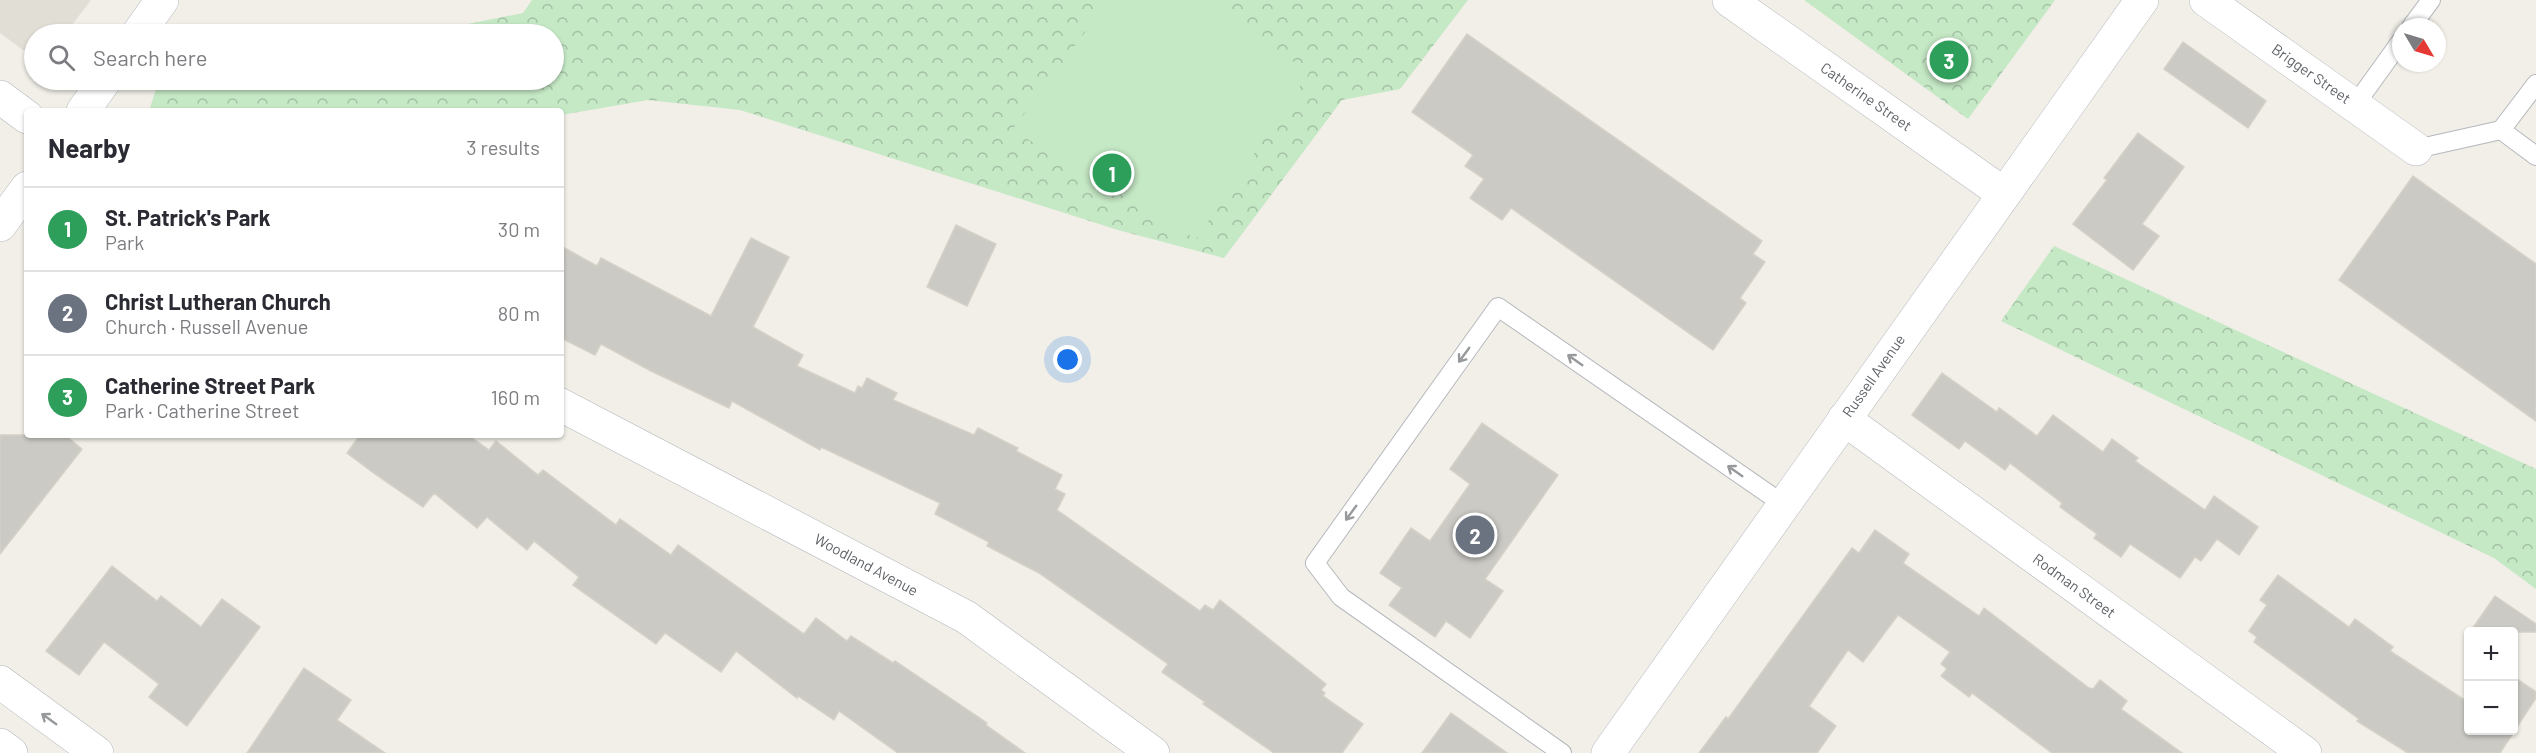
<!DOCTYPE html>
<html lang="en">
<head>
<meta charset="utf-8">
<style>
	:root { --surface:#fff; --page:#f2f2f3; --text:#2b2b33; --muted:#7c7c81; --line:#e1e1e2; --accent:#7c3aed }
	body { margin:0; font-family:Barlow,sans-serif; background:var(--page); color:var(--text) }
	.controls { position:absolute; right:18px; bottom:18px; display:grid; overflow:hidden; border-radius:6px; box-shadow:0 2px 4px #0004 }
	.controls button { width:54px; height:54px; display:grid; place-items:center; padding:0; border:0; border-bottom:2px solid var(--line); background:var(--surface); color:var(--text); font:30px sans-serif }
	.compass { position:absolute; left:2392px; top:18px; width:54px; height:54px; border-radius:50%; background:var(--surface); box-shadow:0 2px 4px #0004; rotate:128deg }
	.you { position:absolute; left:1068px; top:360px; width:21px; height:21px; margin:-15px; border:4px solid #fff; border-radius:50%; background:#1a73e8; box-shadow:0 0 0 9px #1a73e833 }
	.badge { display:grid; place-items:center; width:39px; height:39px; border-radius:50%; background:var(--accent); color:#fff; font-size:20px; font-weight:700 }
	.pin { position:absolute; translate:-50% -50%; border:3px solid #fff; box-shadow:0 2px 6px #0006 }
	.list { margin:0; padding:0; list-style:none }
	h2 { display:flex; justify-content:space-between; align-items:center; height:78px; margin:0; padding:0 24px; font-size:26px }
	h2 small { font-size:20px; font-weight:400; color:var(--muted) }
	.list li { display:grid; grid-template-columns:39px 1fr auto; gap:18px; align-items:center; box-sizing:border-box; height:84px; padding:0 24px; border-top:2px solid var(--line) }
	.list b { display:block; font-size:22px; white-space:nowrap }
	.list p { margin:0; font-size:20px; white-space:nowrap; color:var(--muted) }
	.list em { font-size:20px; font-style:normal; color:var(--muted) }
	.icon { flex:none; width:33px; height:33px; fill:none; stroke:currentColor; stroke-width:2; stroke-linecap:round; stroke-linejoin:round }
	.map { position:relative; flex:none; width:2536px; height:753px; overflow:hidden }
	.search { position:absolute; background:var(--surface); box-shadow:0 2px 4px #0004; left:24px; top:24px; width:540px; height:66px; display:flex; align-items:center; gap:15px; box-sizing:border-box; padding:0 21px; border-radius:33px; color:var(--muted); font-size:22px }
	.panel { position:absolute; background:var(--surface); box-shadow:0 2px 4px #0004; left:24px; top:108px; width:540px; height:330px; border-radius:6px }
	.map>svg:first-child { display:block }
	.education { fill:#e1ded6 }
	.forest { fill:url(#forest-crowns) }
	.pitch { fill:#c5e8c5 }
	.building { fill:#cccac5; stroke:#d6d1c6; stroke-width:1.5 }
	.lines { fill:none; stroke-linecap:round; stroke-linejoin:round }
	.lane-casing { stroke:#b5b8bc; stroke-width:20 }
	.street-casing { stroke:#b5b8bc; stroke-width:34 }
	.secondary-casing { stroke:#b6babf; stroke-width:34 }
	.lane { stroke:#fff; stroke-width:18 }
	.street { stroke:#fff; stroke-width:33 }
	.secondary { stroke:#fff; stroke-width:33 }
	.oneway { stroke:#979a9d }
	.labels { text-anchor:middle; stroke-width:4.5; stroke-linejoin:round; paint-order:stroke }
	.street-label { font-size:15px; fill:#5f6368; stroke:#fff }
</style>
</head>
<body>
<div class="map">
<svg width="2536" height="753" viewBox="0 0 2536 753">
	<defs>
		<pattern id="forest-crowns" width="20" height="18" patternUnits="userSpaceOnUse" patternTransform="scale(1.5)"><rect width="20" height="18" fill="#c5e8c5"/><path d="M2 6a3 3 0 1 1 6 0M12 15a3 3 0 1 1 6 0" fill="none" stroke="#a3c0a4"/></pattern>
	</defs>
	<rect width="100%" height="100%" fill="#f1efe8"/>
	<!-- education -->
	<polygon class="education" points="0,0 91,0 65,34 34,34 34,58 0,33"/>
	<!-- forest -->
	<g class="forest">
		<polygon points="532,0 1468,0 1400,89 1342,100 1224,258 1118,230 740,110 648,100 561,115 561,111 149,111 156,89 202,80 554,80 554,34 418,34 523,13"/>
		<polygon points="1804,0 2055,0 1968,119"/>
		<polygon points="2054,246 2536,469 2536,589 2494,558 2001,321"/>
	</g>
	<!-- pitch -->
	<polygon class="pitch" points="1109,0 1208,0 1309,73 1196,239 1012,130"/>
	<!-- building -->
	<g class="building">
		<polygon points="1467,34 1762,241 1753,254 1765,262 1740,298 1746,303 1713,350 1511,208 1502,220 1470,198 1484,179 1465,166 1473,155 1412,112"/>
		<polygon points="2183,42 2266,101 2248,128 2164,69"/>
		<polygon points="2138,133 2184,167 2142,224 2159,236 2133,270 2073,224 2107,180 2104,178"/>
		<polygon points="2413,176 2536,264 2536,421 2339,280"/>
		<polygon points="956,225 996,244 967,306 927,287"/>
		<polygon points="751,238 789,257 753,327 803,355 797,366 855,393 858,386 862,388 867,378 897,393 893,400 974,435 978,428 1018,448 1016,451 1062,475 1055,489 1065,494 1057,510 1200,611 1205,605 1213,610 1220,600 1326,684 1321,690 1325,693 1323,696 1363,724 1342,753 1274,753 1203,704 1205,702 1162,672 1168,664 1039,573 987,546 989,542 935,514 940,503 821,447 820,450 732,401 729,408 651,371 601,344 595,355 561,338 561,246 597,266 601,258 711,316"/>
		<polygon points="1942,373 1997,412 1999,408 2037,436 2053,415 2103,452 2112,439 2138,458 2135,461 2205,510 2214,496 2258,527 2239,555 2217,539 2201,561 2195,557 2180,578 2130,544 2121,557 2094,538 2097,534 2060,507 2062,503 2010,463 2005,470 1965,441 1959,449 1912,415"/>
		<polygon points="1482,423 1558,475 1485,579 1503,591 1470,638 1446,621 1435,637 1389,605 1402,588 1380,573 1411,528 1430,541 1470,484 1450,469"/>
		<polygon points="0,435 65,435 82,449 0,554"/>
		<polygon points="360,435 468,435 489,450 496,441 538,475 543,470 616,525 620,519 671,555 678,545 804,634 816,618 847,641 851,636 893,663 895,661 987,723 986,725 1025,753 898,753 839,711 834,720 798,696 797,698 736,651 721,672 665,633 656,644 573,585 579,577 534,541 527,550 487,517 477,528 434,493 423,507 375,474 347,453"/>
		<polygon points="1875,530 1909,554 1903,563 1979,616 1984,608 2089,688 2093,689 2100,680 2127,701 2121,709 2182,753 2052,753 1972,693 1969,697 1941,676 1947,669 1941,664 1950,652 1898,615 1863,662 1848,650 1809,706 1836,726 1817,753 1699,753 1726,717 1728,719 1852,548 1859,553"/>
		<polygon points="112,566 157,601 161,596 201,627 222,599 260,627 187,726 149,697 159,684 104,642 79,675 46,651"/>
		<polygon points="2278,575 2349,627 2355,619 2393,647 2390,651 2469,703 2469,730 2514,730 2514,677 2536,692 2536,698 2500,753 2408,753 2357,721 2359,719 2254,642 2257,637 2249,631 2267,605 2260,600"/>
		<polygon points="2495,596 2536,624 2536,632 2470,632"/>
		<polygon points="304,668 351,700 337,720 385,753 247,753"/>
		<polygon points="1451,713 1507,753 1422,753"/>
	</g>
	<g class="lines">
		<!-- lane casing -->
		<g class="lane-casing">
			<g id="lane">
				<polyline points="2411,27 2431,0"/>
				<polyline points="2355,105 2401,41"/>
				<polyline points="2501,130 2536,156"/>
				<polyline points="2416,149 2501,130 2536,84"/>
				<polyline points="1562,753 1341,597 1315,563 1498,307 1783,504"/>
			</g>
		</g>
		<!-- street casing -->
		<g class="street-casing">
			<g id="street">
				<polyline points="1729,0 2004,194"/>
				<polyline points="2206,0 2416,149"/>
				<polyline points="138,34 162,0"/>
				<polyline points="0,97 27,117"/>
				<polyline points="83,111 105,80"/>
				<polyline points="0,225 27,188"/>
				<polyline points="561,405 966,617 1153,753"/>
				<polyline points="1844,419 2305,753"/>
				<polyline points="0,682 97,753"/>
				<polyline points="0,745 11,753"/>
			</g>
		</g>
		<!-- secondary casing -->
		<g class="secondary-casing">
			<polyline id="secondary" points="1608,753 2142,0"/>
		</g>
		<!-- lane -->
		<use href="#lane" class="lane"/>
		<!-- street -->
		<use href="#street" class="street"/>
		<!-- secondary -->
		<use href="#secondary" class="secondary"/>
	</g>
	<!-- one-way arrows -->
	<defs><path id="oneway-shaft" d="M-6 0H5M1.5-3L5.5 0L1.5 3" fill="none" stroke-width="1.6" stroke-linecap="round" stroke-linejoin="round" transform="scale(1.5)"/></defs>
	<g class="oneway">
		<use href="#oneway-shaft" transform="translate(1464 355) rotate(126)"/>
		<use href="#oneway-shaft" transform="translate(1575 360) rotate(-145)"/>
		<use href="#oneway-shaft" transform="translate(1735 471) rotate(-145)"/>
		<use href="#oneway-shaft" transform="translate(1351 513) rotate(126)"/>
		<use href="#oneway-shaft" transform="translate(49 719) rotate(-144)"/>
	</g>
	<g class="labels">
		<!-- street labels -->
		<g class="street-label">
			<text transform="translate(2311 74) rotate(35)" y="5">Brigger Street</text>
			<text transform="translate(1866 97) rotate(35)" y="5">Catherine Street</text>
			<text transform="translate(1874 376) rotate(-55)" y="5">Russell Avenue</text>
			<text transform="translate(866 565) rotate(28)" y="5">Woodland Avenue</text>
			<text transform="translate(2074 586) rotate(36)" y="5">Rodman Street</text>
		</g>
	</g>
</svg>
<div class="controls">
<button>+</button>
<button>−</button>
</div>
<svg class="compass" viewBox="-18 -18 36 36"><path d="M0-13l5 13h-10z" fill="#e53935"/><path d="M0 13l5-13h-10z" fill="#7c7c81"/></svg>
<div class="you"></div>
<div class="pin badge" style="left:1112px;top:173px;background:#2e9e5b">1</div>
<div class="pin badge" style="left:1475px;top:535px;background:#6b7280">2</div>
<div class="pin badge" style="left:1949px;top:60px;background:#2e9e5b">3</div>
<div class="search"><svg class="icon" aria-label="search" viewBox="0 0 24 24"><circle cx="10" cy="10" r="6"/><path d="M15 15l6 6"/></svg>Search here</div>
<section class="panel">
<h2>Nearby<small>3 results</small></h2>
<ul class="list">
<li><span class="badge" style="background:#2e9e5b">1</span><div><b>St. Patrick's Park</b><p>Park</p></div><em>30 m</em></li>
<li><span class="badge" style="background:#6b7280">2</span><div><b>Christ Lutheran Church</b><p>Church · Russell Avenue</p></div><em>80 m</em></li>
<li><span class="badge" style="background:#2e9e5b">3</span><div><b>Catherine Street Park</b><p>Park · Catherine Street</p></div><em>160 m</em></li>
</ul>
</section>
</div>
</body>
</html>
